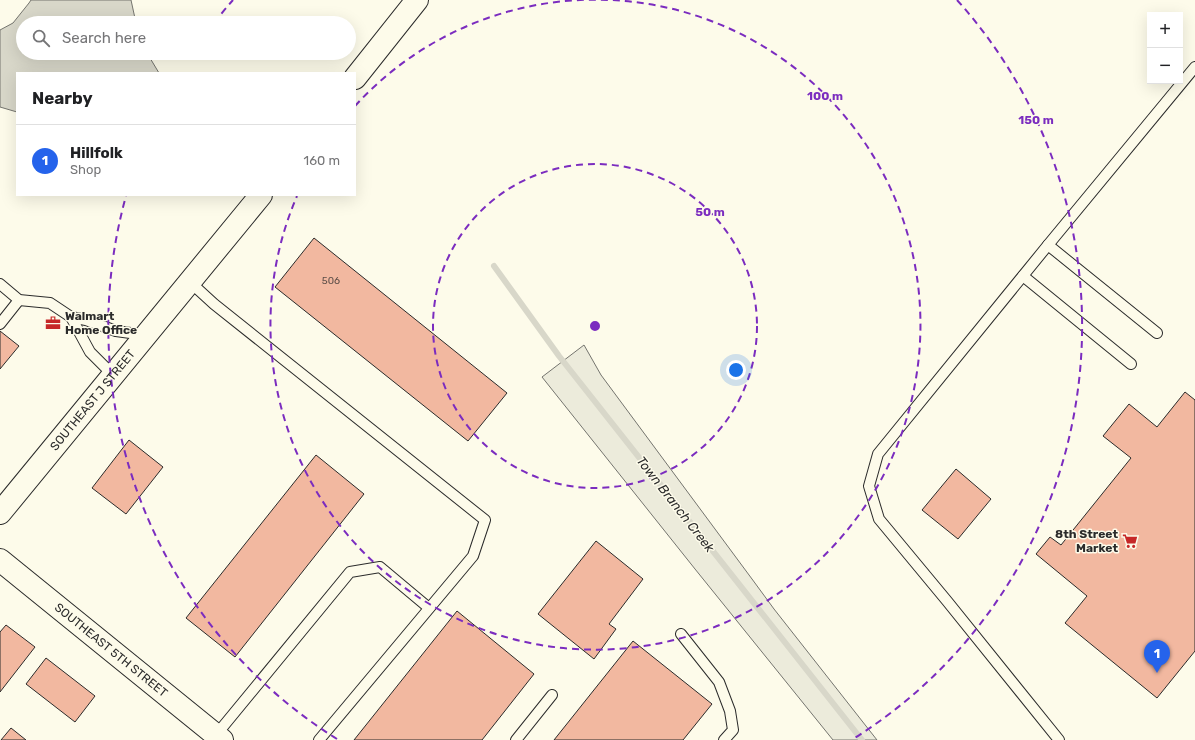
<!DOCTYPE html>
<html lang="en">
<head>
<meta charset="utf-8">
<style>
	:root { --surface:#fff; --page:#f6f6f6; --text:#202124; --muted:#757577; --line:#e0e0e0; --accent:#2563eb }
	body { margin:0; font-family:Rubik,sans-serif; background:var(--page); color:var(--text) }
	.controls { position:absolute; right:12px; top:12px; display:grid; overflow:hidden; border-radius:0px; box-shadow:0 4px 16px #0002 }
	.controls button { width:36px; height:36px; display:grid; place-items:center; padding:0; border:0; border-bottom:1px solid var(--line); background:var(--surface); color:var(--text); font:20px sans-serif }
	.you { position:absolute; left:736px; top:370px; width:14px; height:14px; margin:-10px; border:3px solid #fff; border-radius:50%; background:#1a73e8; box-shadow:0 0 0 6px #1a73e833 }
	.badge { display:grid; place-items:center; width:26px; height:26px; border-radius:50%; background:var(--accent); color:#fff; font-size:13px; font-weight:700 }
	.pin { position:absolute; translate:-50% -33px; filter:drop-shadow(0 1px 2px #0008) }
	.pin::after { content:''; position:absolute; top:21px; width:14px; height:12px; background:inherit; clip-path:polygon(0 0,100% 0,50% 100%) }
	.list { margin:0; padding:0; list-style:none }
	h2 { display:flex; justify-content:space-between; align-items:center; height:52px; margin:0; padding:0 16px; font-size:17px }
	h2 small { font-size:13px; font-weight:400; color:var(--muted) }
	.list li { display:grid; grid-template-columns:26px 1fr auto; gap:12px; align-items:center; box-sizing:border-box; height:72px; padding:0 16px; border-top:1px solid var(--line) }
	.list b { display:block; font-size:15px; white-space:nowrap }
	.list p { margin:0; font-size:13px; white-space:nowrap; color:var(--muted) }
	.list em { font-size:13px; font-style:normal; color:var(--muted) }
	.icon { flex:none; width:22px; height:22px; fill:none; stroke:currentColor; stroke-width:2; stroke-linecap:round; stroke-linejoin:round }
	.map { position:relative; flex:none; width:1195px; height:740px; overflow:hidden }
	.search { position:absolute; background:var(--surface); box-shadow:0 4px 16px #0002; left:16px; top:16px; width:340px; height:44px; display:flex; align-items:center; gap:10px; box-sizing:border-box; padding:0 14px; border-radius:22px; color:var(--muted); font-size:15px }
	.panel { position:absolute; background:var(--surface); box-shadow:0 4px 16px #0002; left:16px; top:72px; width:340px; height:124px; border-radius:0px }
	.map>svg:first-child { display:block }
	.green { fill:#ecebdb; stroke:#74746e }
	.water { fill:#d8d7c9; stroke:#74746e }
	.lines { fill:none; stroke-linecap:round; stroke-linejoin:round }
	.stream { stroke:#d8d7c9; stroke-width:6 }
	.building { fill:#f2b8a0; stroke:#2b2b2b }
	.lane-casing { stroke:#2b2b2b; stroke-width:12 }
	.secondary-casing { stroke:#2b2b2b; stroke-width:24 }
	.lane { stroke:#fdfbea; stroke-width:10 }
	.secondary { stroke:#fdfbea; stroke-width:22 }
	.ring { fill:none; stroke:#7b2cbf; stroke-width:2; stroke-dasharray:7 5 }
	.labels { text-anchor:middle; stroke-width:3; stroke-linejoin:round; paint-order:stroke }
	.number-label { font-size:10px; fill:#5d4e48 }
	.poi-label { font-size:12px; font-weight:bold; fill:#2b2b2b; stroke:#fdfbea; text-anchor:start }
	.street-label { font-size:12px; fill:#2b2b2b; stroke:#fdfbea }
	.water-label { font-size:13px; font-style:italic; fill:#2b2b2b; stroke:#fdfbea }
	.centre { fill:#7b2cbf; stroke:#fdfbea; stroke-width:2 }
	.ring-label { font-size:12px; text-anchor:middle; font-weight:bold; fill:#7b2cbf; stroke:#fdfbea; stroke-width:3; stroke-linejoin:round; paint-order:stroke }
</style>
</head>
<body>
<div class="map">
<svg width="1195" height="740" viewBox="0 0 1195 740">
	<rect width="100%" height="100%" fill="#fdfbea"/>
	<!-- green -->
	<polygon class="green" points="584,345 601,375 752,579 774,609 877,740 833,740 695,569 542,377"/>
	<!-- water -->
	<polygon class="water" points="31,0 131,0 136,23 23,23 23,53 147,53 159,73 17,73 17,112 0,107 0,30 13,23 29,3"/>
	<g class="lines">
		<!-- stream -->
		<polyline class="stream" points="494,266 559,356 862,740"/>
	</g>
	<!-- building -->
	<g class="building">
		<polygon points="314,238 507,393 468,441 275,287"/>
		<polygon points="0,331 19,346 0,369"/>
		<polygon points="1185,392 1195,400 1195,651 1157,698 1065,623 1087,596 1036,554 1050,537 1061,545 1131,458 1103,436 1129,404 1157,427"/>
		<polygon points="129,440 163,467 126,514 92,488"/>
		<polygon points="316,455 364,494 235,657 186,618"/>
		<polygon points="956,469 991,499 958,539 922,510"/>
		<polygon points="596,541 643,579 609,624 616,629 594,659 538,614"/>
		<polygon points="457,611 534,674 482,740 354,740"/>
		<polygon points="6,625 35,647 0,692 0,632"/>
		<polygon points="633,641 712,704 683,740 554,740"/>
		<polygon points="46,658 95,696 75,722 26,684"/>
		<polygon points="11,728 26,740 1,740"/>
	</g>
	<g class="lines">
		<!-- lane casing -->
		<g class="lane-casing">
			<g id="lane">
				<polyline points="1048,245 1157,333"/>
				<polyline points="1023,276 1131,364"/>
				<polyline points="190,282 214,304 485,520 473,556 319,740"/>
				<polyline points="0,284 19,300 50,303 71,317 86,320 116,331 145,335"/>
				<polyline points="71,317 90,352 113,375"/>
				<polyline points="0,324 19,300"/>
				<polyline points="681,634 719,682 730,711 733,730 724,740"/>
				<polyline points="216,735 350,572 380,567 429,608"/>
				<polyline points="516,740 552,695"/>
				<polyline points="1059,740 947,601 879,519 869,486 878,454 1048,245 1195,67"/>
			</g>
		</g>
		<!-- secondary casing -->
		<g class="secondary-casing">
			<g id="secondary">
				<polyline points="355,78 417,0"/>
				<path id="s1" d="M0,513L261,195"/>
				<path id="s2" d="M0,560L222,740"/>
			</g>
		</g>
		<!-- lane -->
		<use href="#lane" class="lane"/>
		<!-- secondary -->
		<use href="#secondary" class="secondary"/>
	</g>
	<!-- distance rings -->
	<g class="ring">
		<circle cx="595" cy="326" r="162"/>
		<path d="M355 106A325 325 0 1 1 297 196"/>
		<path d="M337 739A487 487 0 0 1 126 196M214 23A487 487 0 0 1 233 0M957 0A487 487 0 0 1 853 739"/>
	</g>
	<!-- icons -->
	<defs>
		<g id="office-bare" transform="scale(1.2)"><path d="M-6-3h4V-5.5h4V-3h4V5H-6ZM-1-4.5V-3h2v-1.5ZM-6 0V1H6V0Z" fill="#c62828" stroke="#fdfbea" stroke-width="2.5" paint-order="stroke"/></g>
		<g id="supermarket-bare" transform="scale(1.2)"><path d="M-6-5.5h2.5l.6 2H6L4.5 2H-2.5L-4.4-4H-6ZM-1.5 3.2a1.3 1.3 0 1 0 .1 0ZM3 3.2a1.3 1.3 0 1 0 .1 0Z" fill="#c62828" stroke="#fdfbea" stroke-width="2.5" paint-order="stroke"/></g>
	</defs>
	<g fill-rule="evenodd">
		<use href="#office-bare" x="53" y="323"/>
		<use href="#supermarket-bare" x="1130" y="541"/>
	</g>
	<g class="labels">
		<!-- number labels -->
		<g class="number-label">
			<text x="331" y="284">506</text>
		</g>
		<!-- poi labels -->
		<g class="poi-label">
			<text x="65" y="320">Walmart<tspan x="65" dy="14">Home Office</tspan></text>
			<text x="1118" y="538" text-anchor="end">8th Street<tspan x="1118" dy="14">Market</tspan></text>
		</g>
		<!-- street labels -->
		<g class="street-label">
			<text dy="4" stroke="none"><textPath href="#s1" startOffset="146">SOUTHEAST J STREET</textPath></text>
			<text dy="4" stroke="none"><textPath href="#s2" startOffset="143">SOUTHEAST 5TH STREET</textPath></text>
		</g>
		<!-- water labels -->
		<g class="water-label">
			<text transform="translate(676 504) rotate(52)" y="5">Town Branch Creek</text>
		</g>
	</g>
	<circle cx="595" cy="326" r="6" class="centre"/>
	<g class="ring-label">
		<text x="825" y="100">100 m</text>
		<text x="1036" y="124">150 m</text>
		<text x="710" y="216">50 m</text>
	</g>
</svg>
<div class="controls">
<button>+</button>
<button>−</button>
</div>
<div class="you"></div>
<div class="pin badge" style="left:1157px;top:673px">1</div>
<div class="search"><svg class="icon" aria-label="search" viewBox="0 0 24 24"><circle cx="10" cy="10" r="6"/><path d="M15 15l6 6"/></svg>Search here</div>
<section class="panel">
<h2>Nearby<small></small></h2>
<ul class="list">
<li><span class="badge">1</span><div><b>Hillfolk</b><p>Shop</p></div><em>160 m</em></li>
</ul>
</section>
</div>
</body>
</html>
